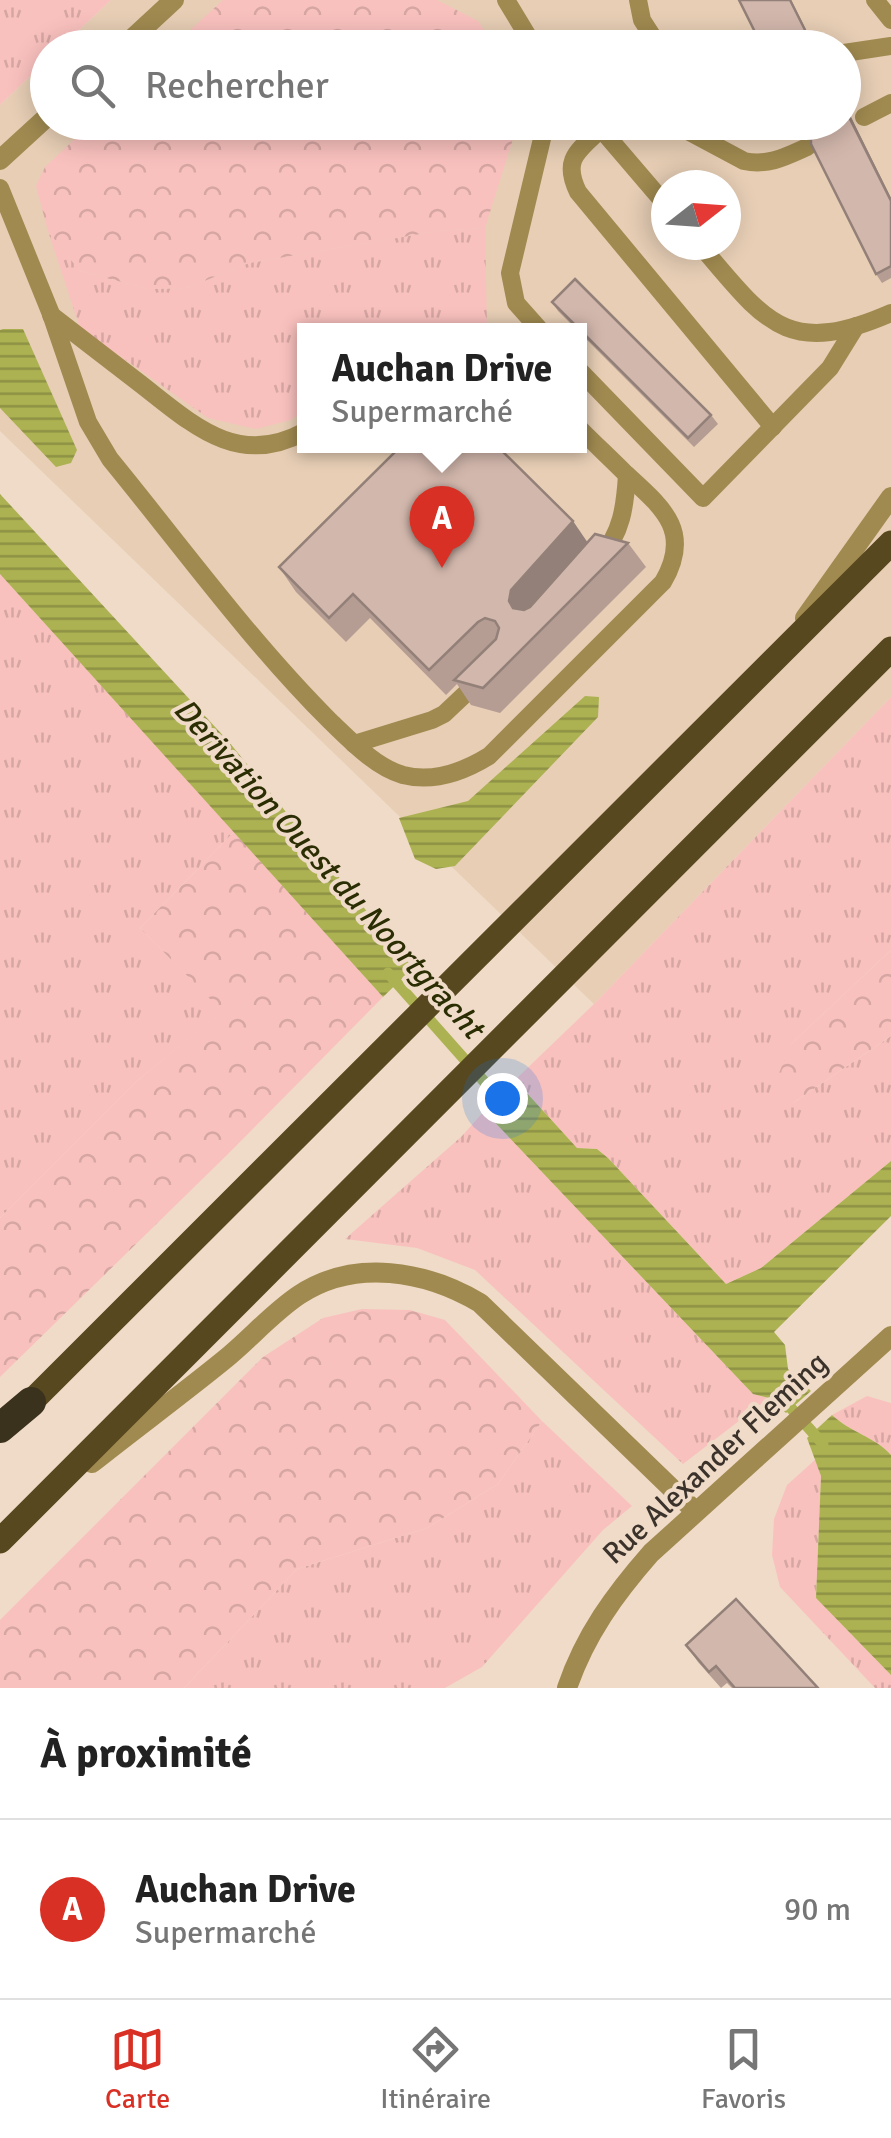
<!DOCTYPE html>
<html lang="fr">
<head>
<meta charset="utf-8">
<style>
	:root { --surface:#fff; --page:#f2f2f2; --text:#222; --muted:#767676; --line:#e0e0e0; --accent:#d93025 }
	body { margin:0; font-family:Signika,sans-serif; background:var(--page); color:var(--text) }
	.compass { position:absolute; left:651px; top:170px; width:90px; height:90px; border-radius:50%; background:var(--surface); box-shadow:0 5px 25px #0003; rotate:73deg }
	.you { position:absolute; left:502px; top:1098px; width:35px; height:35px; margin:-25px; border:8px solid #fff; border-radius:50%; background:#1a73e8; box-shadow:0 0 0 15px #1a73e833 }
	.badge { display:grid; place-items:center; width:65px; height:65px; border-radius:50%; background:var(--accent); color:#fff; font-size:32px; font-weight:700 }
	.pin { position:absolute; translate:-50% -82px; filter:drop-shadow(0 2px 5px #0008) }
	.pin::after { content:''; position:absolute; top:52px; width:35px; height:30px; background:inherit; clip-path:polygon(0 0,100% 0,50% 100%) }
	.popup { position:absolute; left:297px; top:323px; width:290px; height:130px; box-sizing:border-box; display:grid; place-content:center; border-radius:0px; background:var(--surface); filter:drop-shadow(0 2px 8px #0005); font-size:32px; white-space:nowrap; color:var(--muted) }
	.popup b { font-size:38px; color:var(--text) }
	.popup::after { content:''; position:absolute; left:50%; top:100%; margin-left:-20px; border:20px solid transparent; border-top-color:var(--surface) }
	.list { margin:0; padding:0; list-style:none }
	h2 { display:flex; justify-content:space-between; align-items:center; height:130px; margin:0; padding:0 40px; font-size:42px }
	h2 small { font-size:32px; font-weight:400; color:var(--muted) }
	.list li { display:grid; grid-template-columns:65px 1fr auto; gap:30px; align-items:center; box-sizing:border-box; height:180px; padding:0 40px; border-top:2px solid var(--line) }
	.list b { display:block; font-size:38px; white-space:nowrap }
	.list p { margin:0; font-size:32px; white-space:nowrap; color:var(--muted) }
	.list em { font-size:32px; font-style:normal; color:var(--muted) }
	.icon { flex:none; width:55px; height:55px; fill:none; stroke:currentColor; stroke-width:2; stroke-linecap:round; stroke-linejoin:round }
	.map { position:relative; flex:none; width:891px; height:1688px; overflow:hidden }
	.search { position:absolute; background:var(--surface); box-shadow:0 5px 25px #0003; left:30px; right:30px; top:30px; height:110px; display:flex; align-items:center; gap:25px; box-sizing:border-box; padding:0 35px; border-radius:55px; color:var(--muted); font-size:38px }
	.sheet { height:310px; background:var(--surface) }
	nav { display:flex; justify-content:space-around; align-items:center; box-sizing:border-box; height:140px; border-top:2px solid var(--line); background:var(--surface); font-size:28px; color:var(--muted) }
	nav a { display:grid; justify-items:center; gap:5px }
	nav .on { color:var(--accent) }
	.map>svg:first-child { display:block }
	.built { fill:#e7ceb5; fill-rule:evenodd }
	.grass { fill:url(#grass-tufts) }
	.forest { fill:url(#forest-crowns) }
	.water { fill:url(#water-rules) }
	.lines { fill:none; stroke-linecap:round; stroke-linejoin:round }
	.stream { stroke:#acb252; stroke-width:11 }
	.lane { stroke:#a08a50; stroke-width:18 }
	.street { stroke:#a08a50; stroke-width:20 }
	.primary { stroke:#57481f; stroke-width:25 }
	.highway { stroke:#3a321d; stroke-width:30 }
	.wall { fill:#b59d94 }
	.shaded-wall { fill:#938078 }
	.building { fill:#d2b7ac; stroke:#938078; stroke-width:2.5 }
	.labels { text-anchor:middle; stroke-width:8; stroke-linejoin:round; paint-order:stroke }
	.street-label { font-size:30px; fill:#3b332b; stroke:#efdbc7 }
	.water-label { font-size:32px; font-style:italic; fill:#2b2d03; stroke:#efdbc7 }
</style>
</head>
<body>
<div class="map">
<svg width="891" height="1688" viewBox="0 0 891 1688">
	<defs>
		<pattern id="grass-tufts" width="24" height="20" patternUnits="userSpaceOnUse" patternTransform="scale(2.5)"><rect width="24" height="20" fill="#f9c1be"/><path d="M3 7l-1-3M5 7V3M7 7l1-3M15 17l-1-3M17 17v-4M19 17l1-3" fill="none" stroke="#d6a6a3"/></pattern>
		<pattern id="forest-crowns" width="20" height="18" patternUnits="userSpaceOnUse" patternTransform="scale(2.5)"><rect width="20" height="18" fill="#f9c1be"/><path d="M2 6a3 3 0 1 1 6 0M12 15a3 3 0 1 1 6 0" fill="none" stroke="#d6a6a3"/></pattern>
		<pattern id="water-rules" width="6" height="5" patternUnits="userSpaceOnUse" patternTransform="scale(2.5)"><rect width="6" height="5" fill="#acb252"/><path d="M0 2.5h6" fill="none" stroke="#8d9144"/></pattern>
	</defs>
	<rect width="100%" height="100%" fill="#efdbc7"/>
	<!-- built -->
	<path class="built" d="M111,0H891V697L594,1004L0,431V105L47,60L48,122H844V48L61,47ZM666,185H726V245H666ZM304,330H580V446H304Z"/>
	<!-- grass -->
	<g class="grass">
		<polygon points="0,0 111,0 61,47 48,48 47,60 0,105"/>
		<polygon points="485,228 487,327 304,330 304,410 291,420 256,429 208,418 80,328 48,231 80,271 148,289 187,288 249,263 438,231"/>
		<polygon points="0,574 234,832 140,928 223,1011 138,1080 0,1218"/>
		<polygon points="891,697 891,950 791,1044 793,1103 891,1036 891,1161 761,1268 726,1284 608,1158 597,1149 577,1148 515,1080 594,1004"/>
		<polygon points="484,1111 753,1394 769,1398 683,1464 475,1270 417,1248 345,1239 462,1136"/>
		<path d="M867,1396L891,1403V1455C875,1437 850,1432 832,1415Z"/>
		<polygon points="542,1421 632,1506 603,1530 482,1667 445,1688 184,1688 297,1569 427,1528 498,1484"/>
		<polygon points="816,1459 821,1476 816,1598 891,1675 891,1688 875,1688 780,1587 772,1555 774,1519 787,1485"/>
	</g>
	<!-- forest -->
	<g class="forest">
		<polygon points="223,0 437,0 478,21 495,47 172,47"/>
		<polygon points="93,122 518,122 518,123 485,228 438,231 249,263 187,288 148,289 80,271 48,231 36,186 45,167"/>
		<polygon points="234,832 383,997 228,1154 0,1377 0,1218 138,1080 222,1011 140,928"/>
		<polygon points="891,950 891,1036 793,1103 772,1090 791,1044"/>
		<polygon points="362,1309 410,1310 445,1320 542,1421 498,1484 427,1528 297,1569 184,1688 0,1688 0,1620 263,1357 323,1318"/>
	</g>
	<!-- water -->
	<g class="water">
		<polygon points="3,329 23,329 77,450 71,463 56,467 0,408 0,330"/>
		<polygon points="0,494 229,742 413,968 383,997 0,574"/>
		<polygon points="585,696 599,697 598,717 455,866 436,869 415,859 399,818 468,801"/>
		<polygon points="515,1080 577,1148 597,1149 608,1158 726,1284 761,1268 891,1161 891,1216 774,1332 785,1345 788,1369 811,1391 786,1413 769,1398 753,1394 484,1111"/>
		<path d="M832,1415C850,1432 875,1437 891,1455V1675L816,1598L821,1476L807,1438Z"/>
	</g>
	<g class="lines">
		<!-- stream -->
		<g class="stream">
			<polyline points="388,973 505,1105"/>
			<polyline points="782,1398 823,1444"/>
		</g>
		<!-- lane -->
		<g class="lane">
			<polyline points="506,0 535,48"/>
			<polyline points="638,0 642,20 660,48"/>
			<polyline points="875,0 891,20"/>
			<polyline points="844,53 891,46"/>
			<polyline points="864,117 891,103"/>
			<polyline points="595,122 666,205"/>
			<path d="M671,122L744,161C768,166 785,157 807,147"/>
			<path d="M601,129C578,151 562,159 578,192L773,427"/>
			<path d="M0,188L51,314L88,422L110,459C182,547 250,641 330,721C350,740 375,767 403,775C434,783 463,772 489,756L663,582C693,531 662,507 626,474C611,459 595,444 580,429"/>
			<path d="M700,245C765,321 786,359 891,313"/>
			<path d="M51,315C80,337 109,360 138,382C190,422 236,469 304,432"/>
			<polyline points="540,330 516,303 510,273 546,122"/>
			<polyline points="580,371 703,498 830,368 856,326"/>
			<path d="M600,557C622,533 625,506 627,475"/>
			<polyline points="354,744 432,720 444,714 480,680"/>
		</g>
		<!-- street -->
		<g class="street">
			<polyline points="122,48 174,0"/>
			<polyline points="0,160 48,116"/>
			<polyline points="805,618 891,497"/>
			<path d="M92,1463C136,1428 181,1395 224,1360C250,1339 272,1313 299,1295C355,1258 426,1271 480,1303L695,1511"/>
			<path d="M567,1688C585,1635 615,1594 651,1553L891,1336"/>
		</g>
		<!-- primary -->
		<g class="primary">
			<polyline points="17,1416 891,543"/>
			<polyline points="0,1541 891,649"/>
		</g>
		<!-- highway -->
		<polyline class="highway" points="0,1428 31,1402"/>
	</g>
	<!-- wall -->
	<g class="wall">
		<polygon points="844,103 891,198 891,278 882,283 876,274 811,137 802,126 844,122"/>
		<polygon points="552,302 711,415 718,424 694,447 580,333 580,330 577,330 558,311"/>
		<polygon points="588,542 628,543 646,567 500,713 471,705 457,684 446,695 370,618 346,642 296,592 279,567"/>
		<polygon points="686,1645 818,1688 732,1688 727,1683 721,1688 698,1662"/>
	</g>
	<!-- shaded-wall -->
	<g class="shaded-wall">
		<polygon points="790,0 791,0 815,48 814,48"/>
		<polygon points="844,103 891,198 891,201 844,107"/>
		<polygon points="573,521 590,546 526,626 509,601 511,590"/>
	</g>
	<!-- building -->
	<g class="building">
		<polygon points="739,0 790,0 814,48 763,48"/>
		<polygon points="844,107 891,201 891,266 876,274 811,144 811,132 802,126 800,122 844,122"/>
		<polygon points="575,279 711,415 688,438 552,302"/>
		<polygon points="401,446 497,446 573,521 511,590 509,601 513,608 524,610 530,607 595,534 628,543 483,688 454,680 496,639 499,628 495,621 485,618 478,622 429,670 353,594 329,618 279,567"/>
		<polygon points="736,1599 818,1688 735,1688 716,1666 709,1672 686,1645"/>
	</g>
	<g class="labels">
		<!-- street labels -->
		<g class="street-label">
			<text transform="translate(715 1458) rotate(-43)" y="10">Rue Alexander Fleming</text>
		</g>
		<!-- water labels -->
		<g class="water-label">
			<text transform="translate(329 868) rotate(48)" y="11">Derivation Ouest du Noortgracht</text>
		</g>
	</g>
</svg>
<svg class="compass" viewBox="-18 -18 36 36"><path d="M0-13l5 13h-10z" fill="#e53935"/><path d="M0 13l5-13h-10z" fill="#767676"/></svg>
<div class="you"></div>
<div class="pin badge" style="left:442px;top:568px">A</div>
<div class="popup"><b>Auchan Drive</b>Supermarché</div>
<div class="search"><svg class="icon" aria-label="search" viewBox="0 0 24 24"><circle cx="10" cy="10" r="6"/><path d="M15 15l6 6"/></svg>Rechercher</div>
</div>
<section class="sheet">
<h2>À proximité<small></small></h2>
<ul class="list">
<li><span class="badge">A</span><div><b>Auchan Drive</b><p>Supermarché</p></div><em>90 m</em></li>
</ul>
</section>
<nav>
<a class="on"><svg class="icon" aria-label="map" viewBox="0 0 24 24"><path d="M3 6l6-2 6 2 6-2v14l-6 2-6-2-6 2zM9 4v14M15 6v14"/></svg>Carte</a>
<a><svg class="icon" aria-label="directions" viewBox="0 0 24 24"><path d="M12 3l9 9-9 9-9-9zM9 14v-3h6M13 9l2 2-2 2"/></svg>Itinéraire</a>
<a><svg class="icon" aria-label="saved" viewBox="0 0 24 24"><path d="M7 4h10v16l-5-4-5 4z"/></svg>Favoris</a>
</nav>
</body>
</html>
